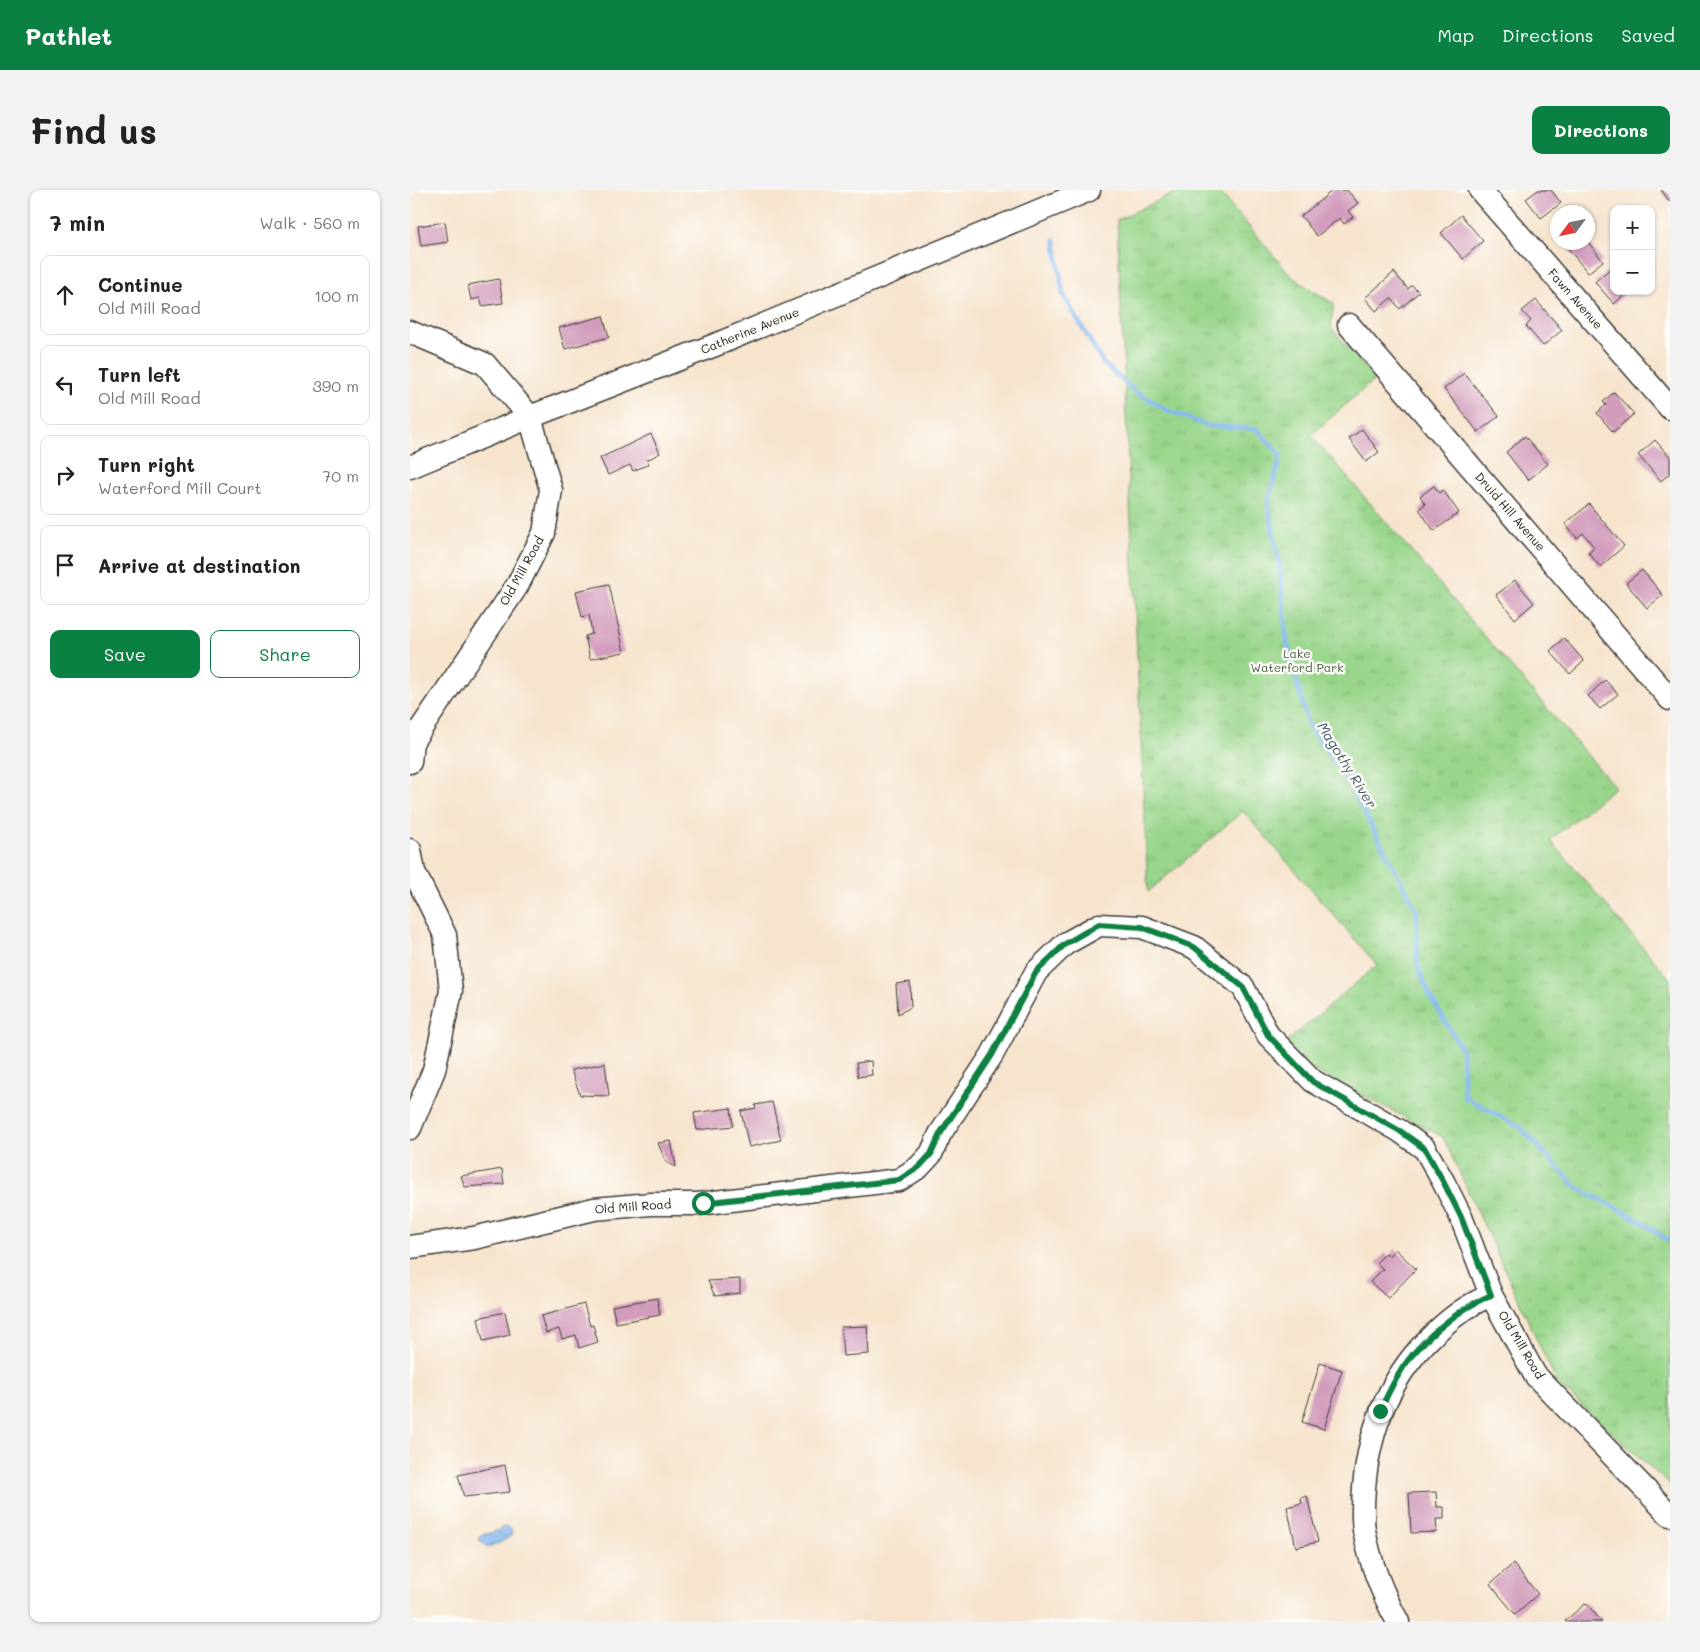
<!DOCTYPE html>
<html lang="en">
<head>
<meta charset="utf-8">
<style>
	:root { --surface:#fff; --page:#f2f2f2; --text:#222; --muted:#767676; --line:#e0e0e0; --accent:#0b8043 }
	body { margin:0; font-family:Mali,sans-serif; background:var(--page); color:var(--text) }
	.controls { position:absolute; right:15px; top:15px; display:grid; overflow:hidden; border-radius:10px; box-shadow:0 1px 4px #0004 }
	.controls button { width:45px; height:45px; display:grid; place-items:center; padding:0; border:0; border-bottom:1px solid var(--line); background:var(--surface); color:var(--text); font:25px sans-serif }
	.compass { position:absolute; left:1140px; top:15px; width:45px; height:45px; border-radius:50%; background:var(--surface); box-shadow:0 1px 4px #0004; rotate:237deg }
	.stop { position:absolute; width:15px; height:15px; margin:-11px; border:4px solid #0b8043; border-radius:50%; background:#fff }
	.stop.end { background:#0b8043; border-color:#fff; box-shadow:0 1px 5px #0008 }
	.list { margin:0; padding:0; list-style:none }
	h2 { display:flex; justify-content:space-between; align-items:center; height:65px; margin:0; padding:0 20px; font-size:21px }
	h2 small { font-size:16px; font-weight:400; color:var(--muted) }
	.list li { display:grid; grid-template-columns:32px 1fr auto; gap:15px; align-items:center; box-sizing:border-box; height:80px; margin:0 10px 10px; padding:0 10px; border:1px solid var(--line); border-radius:10px }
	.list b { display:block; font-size:19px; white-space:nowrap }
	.list p { margin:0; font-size:16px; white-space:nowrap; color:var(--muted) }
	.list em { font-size:16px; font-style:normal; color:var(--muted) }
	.actions { display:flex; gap:10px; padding:15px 20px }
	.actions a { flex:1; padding:11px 0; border:1px solid var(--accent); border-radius:10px; text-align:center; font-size:18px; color:var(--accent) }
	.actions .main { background:var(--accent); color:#fff }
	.icon { flex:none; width:28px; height:28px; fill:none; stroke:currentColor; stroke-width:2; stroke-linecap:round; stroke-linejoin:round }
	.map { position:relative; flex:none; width:1260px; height:1432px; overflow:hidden; border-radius:10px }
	header { display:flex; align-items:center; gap:30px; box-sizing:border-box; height:70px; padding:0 25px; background:var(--accent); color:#fff }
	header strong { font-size:24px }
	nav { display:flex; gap:28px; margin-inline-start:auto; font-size:18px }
	.intro { display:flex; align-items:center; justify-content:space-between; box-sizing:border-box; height:120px; padding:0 30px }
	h1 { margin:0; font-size:35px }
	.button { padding:12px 22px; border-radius:10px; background:var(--accent); color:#fff; font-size:18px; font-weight:700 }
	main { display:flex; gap:30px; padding:0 30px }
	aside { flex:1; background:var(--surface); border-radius:10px; box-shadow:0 1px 4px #0004 }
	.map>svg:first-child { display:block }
	.grass { fill:url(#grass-tufts); stroke:#5a7954 }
	.water { fill:url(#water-waves); stroke:#506a87 }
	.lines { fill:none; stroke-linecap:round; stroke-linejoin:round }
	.stream { stroke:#85b8f2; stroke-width:4.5 }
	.building { fill:#d29cbc }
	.minor-casing { stroke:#3d3a37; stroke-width:25 }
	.minor { stroke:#fff; stroke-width:22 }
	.route { stroke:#0b8043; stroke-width:6 }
	.labels { text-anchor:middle; stroke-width:5; stroke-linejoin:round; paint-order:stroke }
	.street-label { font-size:12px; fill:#1c1c1c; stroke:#fdfcf7 }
	.park-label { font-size:12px; fill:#485d43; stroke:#fdfcf7 }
	.water-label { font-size:14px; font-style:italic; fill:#465a72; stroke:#fdfcf7 }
</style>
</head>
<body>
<header>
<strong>Pathlet</strong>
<nav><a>Map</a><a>Directions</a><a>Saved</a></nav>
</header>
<div class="intro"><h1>Find us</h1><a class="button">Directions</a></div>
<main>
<aside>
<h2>7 min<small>Walk · 560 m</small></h2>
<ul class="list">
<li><svg class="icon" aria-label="ahead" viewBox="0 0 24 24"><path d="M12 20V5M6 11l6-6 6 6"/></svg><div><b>Continue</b><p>Old Mill Road</p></div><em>100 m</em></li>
<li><svg class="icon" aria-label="left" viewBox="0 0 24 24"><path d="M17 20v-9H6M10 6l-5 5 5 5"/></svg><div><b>Turn left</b><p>Old Mill Road</p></div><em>390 m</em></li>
<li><svg class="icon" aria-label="right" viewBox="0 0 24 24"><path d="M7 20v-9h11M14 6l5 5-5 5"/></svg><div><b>Turn right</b><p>Waterford Mill Court</p></div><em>70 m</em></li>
<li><svg class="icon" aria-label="arrive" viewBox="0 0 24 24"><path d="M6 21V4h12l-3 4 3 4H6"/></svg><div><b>Arrive at destination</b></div></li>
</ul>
<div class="actions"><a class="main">Save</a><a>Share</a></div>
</aside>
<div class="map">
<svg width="1260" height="1432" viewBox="0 0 1260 1432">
	<defs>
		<pattern id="grass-tufts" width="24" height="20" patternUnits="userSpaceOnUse" patternTransform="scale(1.25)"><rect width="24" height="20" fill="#99d68b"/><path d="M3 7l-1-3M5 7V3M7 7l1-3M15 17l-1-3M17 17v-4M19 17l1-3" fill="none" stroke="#83b777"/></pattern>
		<pattern id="water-waves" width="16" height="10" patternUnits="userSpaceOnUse" patternTransform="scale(1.25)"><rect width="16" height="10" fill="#85b8f2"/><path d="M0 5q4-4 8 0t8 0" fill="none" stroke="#729ecf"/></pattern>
	</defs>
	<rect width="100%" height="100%" fill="#fdfcf7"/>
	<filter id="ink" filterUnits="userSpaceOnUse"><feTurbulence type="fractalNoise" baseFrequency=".02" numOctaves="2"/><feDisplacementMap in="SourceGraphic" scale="10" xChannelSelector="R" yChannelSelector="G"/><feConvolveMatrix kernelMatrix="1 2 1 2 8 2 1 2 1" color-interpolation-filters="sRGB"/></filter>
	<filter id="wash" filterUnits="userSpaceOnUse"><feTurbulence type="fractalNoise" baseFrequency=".0096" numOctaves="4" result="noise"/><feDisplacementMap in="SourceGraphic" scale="20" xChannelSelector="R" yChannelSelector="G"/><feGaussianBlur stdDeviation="1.12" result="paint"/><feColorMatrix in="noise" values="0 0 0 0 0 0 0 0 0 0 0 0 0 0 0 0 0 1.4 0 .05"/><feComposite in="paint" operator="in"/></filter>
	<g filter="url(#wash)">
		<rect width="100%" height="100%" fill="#f6e4cd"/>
		<!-- grass -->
		<polygon class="grass" points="771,0 808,0 882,87 924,114 921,137 965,189 901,245 1205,597 1140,650 1260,789 1260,1295 1147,1193 1033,947 888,872 873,855 967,775 833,621 738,702 707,30"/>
		<!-- water -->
		<path class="water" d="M93,1337H99L101,1339L102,1345C95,1351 88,1353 81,1357L76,1356L70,1351V1346L72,1345L87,1341Z"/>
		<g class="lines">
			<!-- stream -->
			<polyline class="stream" points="645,50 653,104 693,173 723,200 759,221 798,236 847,239 871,265 858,313 871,387 877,452 898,535 937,590 1007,721 1007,775 1020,806 1052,860 1054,907 1110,937 1166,997 1231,1031 1260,1052"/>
		</g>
		<g id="blocks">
			<!-- building -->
			<g class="building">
				<polygon points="923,0 937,0 948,13 938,21 943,27 934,34 930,28 907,46 891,26"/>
				<polygon points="1128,0 1141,0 1151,13 1131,28 1116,9"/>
				<polygon points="1251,0 1260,0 1260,12"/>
				<polygon points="1051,25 1073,51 1053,69 1031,43"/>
				<polygon points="35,32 38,52 11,56 8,36"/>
				<polygon points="1160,52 1178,52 1193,71 1178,83 1156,56"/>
				<polygon points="1204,75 1204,101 1213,101 1215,104 1204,114 1185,92"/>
				<polygon points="984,82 998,99 1002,95 1009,102 990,119 981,108 966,121 955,108"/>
				<polygon points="89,89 93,113 72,116 70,108 61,110 58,95"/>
				<polygon points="1126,110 1152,140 1133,156 1116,136 1121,131 1112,121"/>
				<polygon points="193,126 199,147 155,159 149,138"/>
				<polygon points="1054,183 1089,226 1068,242 1034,199"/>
				<polygon points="1204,202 1224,224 1203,242 1187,223 1196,215 1193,212"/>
				<polygon points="952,239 969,262 956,272 939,249"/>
				<polygon points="241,244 250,263 237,270 239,274 223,281 220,275 198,285 190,268"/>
				<polygon points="1115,246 1138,274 1118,290 1096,262"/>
				<polygon points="1245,250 1260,267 1260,283 1251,291 1228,265"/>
				<polygon points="1024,296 1029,303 1033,300 1049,323 1024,341 1009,319 1015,314 1010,306"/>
				<polygon points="1179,314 1214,356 1190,377 1178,362 1184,357 1173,343 1167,348 1155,334"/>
				<polygon points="1232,380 1253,405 1237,418 1216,393"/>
				<polygon points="1105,390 1124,413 1105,429 1086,405"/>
				<polygon points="199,394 214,462 180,469 175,446 182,444 179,425 172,427 166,401"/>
				<polygon points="1154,448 1174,471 1160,484 1140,461"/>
				<polygon points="1195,490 1208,504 1190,519 1178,506"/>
				<polygon points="500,792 501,817 488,824 486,794"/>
				<polygon points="461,871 462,885 448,887 446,873"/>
				<polygon points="195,873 199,906 170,905 161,880"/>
				<polygon points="362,912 371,950 339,957 331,921 346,918 345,915"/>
				<polygon points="321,918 323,936 287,940 284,923"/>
				<polygon points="261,951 266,977 256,972 248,953"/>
				<polygon points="92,979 94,994 55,997 51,986"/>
				<polygon points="985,1059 1006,1079 978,1108 960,1092 973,1079 966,1073 976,1063 979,1066"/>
				<polygon points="330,1089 330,1103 305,1106 298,1091"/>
				<polygon points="247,1108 250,1125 206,1133 202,1116"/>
				<polygon points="174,1114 180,1136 183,1135 188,1152 169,1158 166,1145 152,1149 149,1139 136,1143 131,1126"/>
				<polygon points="95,1122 100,1145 73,1151 68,1128"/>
				<polygon points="457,1136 459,1164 433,1166 431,1137"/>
				<polygon points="910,1173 932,1180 914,1239 892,1232"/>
				<polygon points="95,1275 100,1302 54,1307 48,1285"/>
				<polygon points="1026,1302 1027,1317 1034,1317 1034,1329 1026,1329 1027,1342 1001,1343 999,1303"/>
				<polygon points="897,1306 908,1352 886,1357 877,1317 892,1313 891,1308"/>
				<polygon points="1103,1374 1128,1404 1105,1424 1080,1394"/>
				<polygon points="1176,1413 1192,1432 1156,1432 1155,1431"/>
			</g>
		</g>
	</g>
	<g filter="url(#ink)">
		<use href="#blocks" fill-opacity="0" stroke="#3d3a37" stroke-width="1"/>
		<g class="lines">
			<!-- minor casing -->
			<g class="minor-casing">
				<g id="minor">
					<polyline points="1070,0 1260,218"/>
					<polyline points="939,135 1260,509"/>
					<polyline points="0,142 75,174 120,227 141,300 134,343 107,396 2,552 0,572"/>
					<polyline points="0,277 120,227 305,155 679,0"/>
					<polyline points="0,660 4,682 35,745 41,801 24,880 0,938"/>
					<polyline points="0,1057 64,1048 184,1019 241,1014 288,1014 489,990 509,977 521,964 530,944 582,865 626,782 655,754 689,735 732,737 784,757 833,797 858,845 903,891 990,941 1015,959 1034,993 1051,1027 1081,1105 1125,1185 1260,1325"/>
					<path d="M988,1432C972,1403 960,1372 954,1340C952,1326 953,1311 954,1298C959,1237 980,1185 1025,1143C1043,1126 1058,1115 1081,1105"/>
				</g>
			</g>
			<!-- minor -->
			<use href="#minor" class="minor"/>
		</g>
	</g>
	<g class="lines" filter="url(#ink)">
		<!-- route -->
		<path class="route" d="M293,1013L489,990L509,977L521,964L530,944L582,865L626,782L655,754L689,734L732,737L784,757L833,797L858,845L903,892L990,941L1015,959L1034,993L1051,1027L1081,1105C1046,1120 1004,1155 986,1189C980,1199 975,1210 970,1221"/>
	</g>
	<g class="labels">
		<!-- street labels -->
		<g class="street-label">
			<text transform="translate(1165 109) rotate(49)" y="4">Fawn Avenue</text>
			<text transform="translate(340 141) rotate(-22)" y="4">Catherine Avenue</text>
			<text transform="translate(1100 322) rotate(49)" y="4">Druid Hill Avenue</text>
			<text transform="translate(112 381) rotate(-61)" y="4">Old Mill Road</text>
			<text transform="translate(223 1017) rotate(-4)" y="4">Old Mill Road</text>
			<text transform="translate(1111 1155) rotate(59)" y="4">Old Mill Road</text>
		</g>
		<!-- park labels -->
		<g class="park-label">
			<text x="887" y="468">Lake<tspan x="887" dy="14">Waterford Park</tspan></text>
		</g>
		<!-- water labels -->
		<g class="water-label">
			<text transform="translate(937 575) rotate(58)" y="5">Magothy River</text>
		</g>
	</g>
</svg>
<div class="controls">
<button>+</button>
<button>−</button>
</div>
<svg class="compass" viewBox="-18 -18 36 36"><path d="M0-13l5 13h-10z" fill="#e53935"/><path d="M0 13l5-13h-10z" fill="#767676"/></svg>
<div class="stop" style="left:293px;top:1013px"></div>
<div class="stop end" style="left:970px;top:1221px"></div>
</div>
</main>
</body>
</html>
